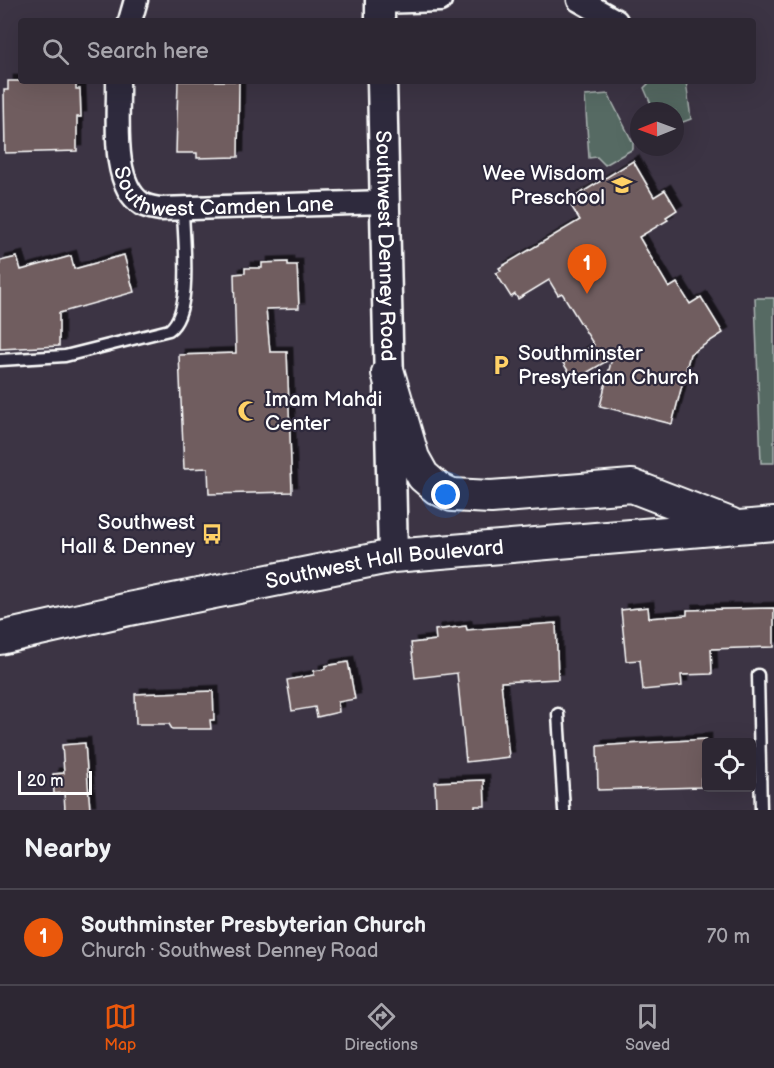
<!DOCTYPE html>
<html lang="en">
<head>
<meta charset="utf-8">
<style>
	:root { --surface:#2d2733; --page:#39333f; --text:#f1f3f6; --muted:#a7a5ac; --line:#48444e; --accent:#ea580c }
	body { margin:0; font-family:"Balsamiq Sans",sans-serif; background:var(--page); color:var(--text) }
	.controls { position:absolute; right:18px; bottom:18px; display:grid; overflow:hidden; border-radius:6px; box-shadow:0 6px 24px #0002 }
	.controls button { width:54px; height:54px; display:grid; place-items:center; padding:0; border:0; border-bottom:2px solid var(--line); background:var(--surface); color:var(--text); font:30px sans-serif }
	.compass { position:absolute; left:630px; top:102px; width:54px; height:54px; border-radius:50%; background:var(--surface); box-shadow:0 6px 24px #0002; rotate:269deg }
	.scale { position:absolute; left:18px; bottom:15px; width:74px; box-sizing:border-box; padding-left:6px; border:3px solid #fff; border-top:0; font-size:16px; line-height:21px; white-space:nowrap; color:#fff; -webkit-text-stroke:4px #2f2a3d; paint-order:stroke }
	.you { position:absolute; left:446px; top:495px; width:21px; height:21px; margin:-15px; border:4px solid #fff; border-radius:50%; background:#1a73e8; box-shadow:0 0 0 9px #1a73e833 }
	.badge { display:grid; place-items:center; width:39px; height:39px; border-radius:50%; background:var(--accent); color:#fff; font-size:20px; font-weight:700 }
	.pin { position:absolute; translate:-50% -50px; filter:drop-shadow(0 2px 3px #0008) }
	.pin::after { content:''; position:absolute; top:32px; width:21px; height:18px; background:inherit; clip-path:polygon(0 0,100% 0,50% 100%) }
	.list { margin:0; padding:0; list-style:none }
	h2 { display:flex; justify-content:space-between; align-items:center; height:78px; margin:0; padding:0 24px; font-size:26px }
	h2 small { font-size:20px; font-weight:400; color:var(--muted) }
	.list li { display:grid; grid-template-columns:39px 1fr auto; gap:18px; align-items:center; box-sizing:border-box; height:96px; padding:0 24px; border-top:2px solid var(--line) }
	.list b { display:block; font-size:22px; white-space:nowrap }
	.list p { margin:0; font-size:20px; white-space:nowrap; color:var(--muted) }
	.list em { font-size:20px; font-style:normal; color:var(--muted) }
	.icon { flex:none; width:33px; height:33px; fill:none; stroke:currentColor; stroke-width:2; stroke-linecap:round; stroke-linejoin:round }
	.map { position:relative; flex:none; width:774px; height:810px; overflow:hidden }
	.search { position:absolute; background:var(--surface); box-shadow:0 6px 24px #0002; left:18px; right:18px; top:18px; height:66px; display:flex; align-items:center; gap:15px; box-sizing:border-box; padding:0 21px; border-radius:6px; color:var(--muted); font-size:22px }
	.sheet { height:174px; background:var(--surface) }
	nav { display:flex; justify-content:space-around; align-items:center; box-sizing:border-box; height:84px; border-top:2px solid var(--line); background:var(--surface); font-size:16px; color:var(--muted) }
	nav a { display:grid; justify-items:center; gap:3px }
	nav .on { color:var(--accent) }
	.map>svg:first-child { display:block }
	.green { fill:#576a64; stroke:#abb4b2; stroke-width:1.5 }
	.building { fill:#705d5e; stroke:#fff; stroke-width:1.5; filter:url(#shadow) }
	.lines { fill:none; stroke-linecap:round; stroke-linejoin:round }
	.service-casing { stroke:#fff; stroke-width:15 }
	.minor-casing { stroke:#fff; stroke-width:27 }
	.tertiary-casing { stroke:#fff; stroke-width:33 }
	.secondary-casing { stroke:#fff; stroke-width:36 }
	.service { stroke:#2f2a3d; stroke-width:10 }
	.minor { stroke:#2f2a3d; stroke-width:22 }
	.tertiary { stroke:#2f2a3d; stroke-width:28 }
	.secondary { stroke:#2f2a3d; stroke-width:32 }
	.labels { text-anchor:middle; stroke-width:4.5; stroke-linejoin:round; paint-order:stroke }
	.poi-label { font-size:21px; fill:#fff; stroke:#2f2a3d; text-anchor:end }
	.street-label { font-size:21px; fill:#fff; stroke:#2f2a3d }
</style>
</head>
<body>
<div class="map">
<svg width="774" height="810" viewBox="0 0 774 810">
	<defs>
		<filter id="shadow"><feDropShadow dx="5.5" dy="-5.5" stdDeviation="0" flood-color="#0009"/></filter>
	</defs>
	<rect width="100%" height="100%" fill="#3c3444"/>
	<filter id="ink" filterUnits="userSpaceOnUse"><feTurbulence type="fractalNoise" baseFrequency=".0167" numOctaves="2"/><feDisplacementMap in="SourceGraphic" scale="12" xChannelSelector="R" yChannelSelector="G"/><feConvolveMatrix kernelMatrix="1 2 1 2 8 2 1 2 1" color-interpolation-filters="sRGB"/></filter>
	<g filter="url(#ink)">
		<!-- green -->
		<g class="green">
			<polygon points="651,81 686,81 691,119 675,125 675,111 654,111 644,88"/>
			<polygon points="608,94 633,143 633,149 605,165 597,157 589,158 585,96"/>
			<polygon points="755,298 774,298 774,463 761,463"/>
		</g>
		<!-- building -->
		<g class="building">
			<polygon points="8,81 76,81 76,89 80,89 81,117 77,117 77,151 5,153 4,90 8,90"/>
			<polygon points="178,81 239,81 238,157 197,158 197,153 176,153"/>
			<polygon points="633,161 654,197 665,190 677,210 666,217 668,220 639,237 669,288 677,283 690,304 701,297 723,333 690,354 672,424 600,406 612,358 574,380 563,363 594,345 562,293 558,295 549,280 518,299 515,294 511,297 496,273 501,271 499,268 580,220 568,201"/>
			<polygon points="124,255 134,292 59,313 59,346 0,349 0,261 17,257 21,270 71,256 74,269"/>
			<polygon points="288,262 288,265 297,265 299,308 266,309 270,352 287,352 292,492 209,494 208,468 184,469 179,355 236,353 234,274 245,273 245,268 262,268 262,263"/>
			<polygon points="648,607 649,618 687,615 687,610 774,608 774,647 711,649 712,674 681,675 682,686 643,690 640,660 626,661 621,610"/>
			<polygon points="556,623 558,679 501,682 509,757 466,762 457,673 415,678 411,643 436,640 435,630 466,626 467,630"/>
			<polygon points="348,662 355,699 338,702 339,712 317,717 315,707 292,711 287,680 314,675 314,671 325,669 325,666"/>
			<polygon points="213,691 214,720 210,720 211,729 172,729 169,724 136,724 135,694"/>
			<polygon points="706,739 706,778 701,778 701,787 598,790 597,746"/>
			<polygon points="85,743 90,810 65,810 64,793 54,794 53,774 64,773 62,745"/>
			<polygon points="484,780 485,806 475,806 475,810 436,810 435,782"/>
		</g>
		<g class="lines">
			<!-- service casing -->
			<g class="service-casing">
				<g id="service">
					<path d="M0,360L65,356L169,330C194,312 183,238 183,208"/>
					<polyline points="758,675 761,810"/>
					<polyline points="558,714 564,810"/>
				</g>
			</g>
			<!-- minor casing -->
			<g class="minor-casing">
				<g id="minor">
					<polyline points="579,0 616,21"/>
					<polyline points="380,2 440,0"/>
					<polyline points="130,21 136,0"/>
					<path id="s1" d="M118,81C119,115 110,184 142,204C147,207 155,208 160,209L385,202"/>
				</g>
			</g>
			<!-- tertiary casing -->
			<g class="tertiary-casing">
				<g id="tertiary">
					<polyline points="380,0 380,21"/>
					<path id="s2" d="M382,81L393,556"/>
				</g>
			</g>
			<!-- secondary casing -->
			<g class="secondary-casing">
				<g id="secondary">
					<polyline points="388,373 413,458 423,476 437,488 452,495 491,497 632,486 730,524"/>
					<path id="s3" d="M0,638L129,609L393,556L774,524"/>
				</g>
			</g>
			<!-- service -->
			<use href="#service" class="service"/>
			<!-- minor -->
			<use href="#minor" class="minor"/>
			<!-- tertiary -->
			<use href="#tertiary" class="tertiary"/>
			<!-- secondary -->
			<use href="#secondary" class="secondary"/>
		</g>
	</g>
	<!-- icons -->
	<defs>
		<g id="school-bare" transform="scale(1.62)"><path d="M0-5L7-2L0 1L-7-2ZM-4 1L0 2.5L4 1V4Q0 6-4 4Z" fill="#ffd166" stroke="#2f2a3d" stroke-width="2.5" paint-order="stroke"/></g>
		<g id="parking-bare" transform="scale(1.62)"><path d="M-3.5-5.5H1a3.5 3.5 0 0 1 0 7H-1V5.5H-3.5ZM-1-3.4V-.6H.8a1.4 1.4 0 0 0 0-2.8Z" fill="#ffd166" stroke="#2f2a3d" stroke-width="2.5" paint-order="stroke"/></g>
		<g id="mosque-bare" transform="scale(1.62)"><path d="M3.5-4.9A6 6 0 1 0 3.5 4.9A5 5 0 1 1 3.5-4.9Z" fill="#ffd166" stroke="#2f2a3d" stroke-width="2.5" paint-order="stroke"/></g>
		<g id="bus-bare" transform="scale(1.62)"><path d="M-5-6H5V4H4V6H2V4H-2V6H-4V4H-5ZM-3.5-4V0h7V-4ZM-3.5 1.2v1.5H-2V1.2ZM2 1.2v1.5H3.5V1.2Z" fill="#ffd166" stroke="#2f2a3d" stroke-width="2.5" paint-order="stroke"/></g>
	</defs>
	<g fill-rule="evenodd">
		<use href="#school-bare" x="622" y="185"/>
		<use href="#parking-bare" x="501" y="365"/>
		<use href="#mosque-bare" x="248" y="411"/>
		<use href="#bus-bare" x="212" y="534"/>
	</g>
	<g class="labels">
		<!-- poi labels -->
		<g class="poi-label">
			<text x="605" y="180">Wee Wisdom<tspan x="605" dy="24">Preschool</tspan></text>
			<text x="518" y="360" text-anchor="start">Southminster<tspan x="518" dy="24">Presyterian Church</tspan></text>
			<text x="265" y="406" text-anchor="start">Imam Mahdi<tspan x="265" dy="24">Center</tspan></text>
			<text x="195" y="529">Southwest<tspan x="195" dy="24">Hall &amp; Denney</tspan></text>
		</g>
		<!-- street labels -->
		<g class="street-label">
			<text dy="7" stroke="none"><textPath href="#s1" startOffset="204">Southwest Camden Lane</textPath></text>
			<text dy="7" stroke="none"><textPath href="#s2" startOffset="165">Southwest Denney Road</textPath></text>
			<text dy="7" stroke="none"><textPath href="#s3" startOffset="392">Southwest Hall Boulevard</textPath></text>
		</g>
	</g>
</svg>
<div class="controls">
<button><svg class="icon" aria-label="locate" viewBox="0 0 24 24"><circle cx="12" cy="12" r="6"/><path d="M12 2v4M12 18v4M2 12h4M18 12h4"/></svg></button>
</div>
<svg class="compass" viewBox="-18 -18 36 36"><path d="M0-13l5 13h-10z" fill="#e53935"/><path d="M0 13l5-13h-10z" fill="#a7a5ac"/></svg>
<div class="scale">20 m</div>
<div class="you"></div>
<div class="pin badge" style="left:587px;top:294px">1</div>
<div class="search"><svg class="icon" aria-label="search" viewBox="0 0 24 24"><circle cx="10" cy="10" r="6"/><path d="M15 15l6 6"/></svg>Search here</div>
</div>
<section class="sheet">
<h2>Nearby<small></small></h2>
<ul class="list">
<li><span class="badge">1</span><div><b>Southminster Presbyterian Church</b><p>Church · Southwest Denney Road</p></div><em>70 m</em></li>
</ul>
</section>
<nav>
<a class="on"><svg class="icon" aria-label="map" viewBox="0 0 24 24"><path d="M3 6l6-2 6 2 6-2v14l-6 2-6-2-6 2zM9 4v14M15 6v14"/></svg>Map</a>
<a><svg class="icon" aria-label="directions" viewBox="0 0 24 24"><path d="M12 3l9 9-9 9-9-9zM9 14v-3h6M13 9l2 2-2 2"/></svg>Directions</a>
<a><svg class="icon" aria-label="saved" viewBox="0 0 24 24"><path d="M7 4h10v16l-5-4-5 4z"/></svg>Saved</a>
</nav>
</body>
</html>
